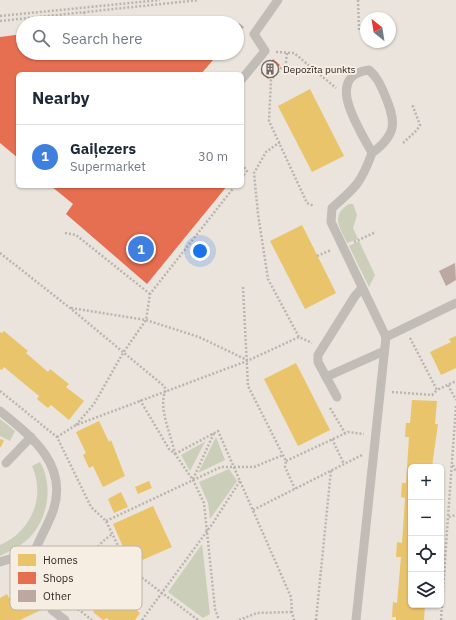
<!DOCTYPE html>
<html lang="en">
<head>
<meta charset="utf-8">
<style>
	:root { --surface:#fff; --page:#f2f2f3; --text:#1f2937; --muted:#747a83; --line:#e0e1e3; --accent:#726a66 }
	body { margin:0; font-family:"IBM Plex Sans",sans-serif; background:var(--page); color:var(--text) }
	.controls { position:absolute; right:12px; bottom:12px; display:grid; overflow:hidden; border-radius:6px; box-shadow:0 1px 3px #0004 }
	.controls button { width:36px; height:36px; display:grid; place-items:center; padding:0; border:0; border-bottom:1px solid var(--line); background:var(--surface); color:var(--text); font:20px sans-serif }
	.compass { position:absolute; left:360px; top:12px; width:36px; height:36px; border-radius:50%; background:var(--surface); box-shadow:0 1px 3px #0004; rotate:330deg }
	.you { position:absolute; left:200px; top:251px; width:14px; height:14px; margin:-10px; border:3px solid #fff; border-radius:50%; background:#1a73e8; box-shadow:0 0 0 6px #1a73e833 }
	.badge { display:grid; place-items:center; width:26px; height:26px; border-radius:50%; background:var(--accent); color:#fff; font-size:13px; font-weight:700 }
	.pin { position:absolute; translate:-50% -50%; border:2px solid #fff; box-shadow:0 1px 4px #0006 }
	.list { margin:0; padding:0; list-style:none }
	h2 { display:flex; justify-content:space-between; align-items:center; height:52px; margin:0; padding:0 16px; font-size:17px }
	h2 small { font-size:13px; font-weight:400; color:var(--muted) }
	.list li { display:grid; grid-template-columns:26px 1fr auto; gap:12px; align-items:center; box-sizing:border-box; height:64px; padding:0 16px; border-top:1px solid var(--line) }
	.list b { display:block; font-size:15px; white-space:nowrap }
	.list p { margin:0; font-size:13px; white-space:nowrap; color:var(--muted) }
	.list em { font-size:13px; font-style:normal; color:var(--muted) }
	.icon { flex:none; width:22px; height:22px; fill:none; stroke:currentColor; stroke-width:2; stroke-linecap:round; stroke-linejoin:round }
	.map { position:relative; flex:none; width:456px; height:620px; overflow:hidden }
	.search { position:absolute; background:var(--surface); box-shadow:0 1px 3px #0004; left:16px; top:16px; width:228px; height:44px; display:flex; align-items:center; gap:10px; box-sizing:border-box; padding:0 14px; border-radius:22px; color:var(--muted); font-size:15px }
	.panel { position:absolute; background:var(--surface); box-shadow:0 1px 3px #0004; left:16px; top:72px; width:228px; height:116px; border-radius:6px }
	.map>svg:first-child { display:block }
	.green { fill:#cbceb8 }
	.homes { fill:#e9c46a }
	.shops { fill:#e76f51 }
	.building { fill:#bca8a0 }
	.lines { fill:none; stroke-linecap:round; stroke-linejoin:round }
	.path { stroke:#bbb4af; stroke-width:2.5; stroke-dasharray:2 2; stroke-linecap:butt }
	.lane { stroke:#c2bcb7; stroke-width:9 }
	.labels { text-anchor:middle; stroke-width:4; stroke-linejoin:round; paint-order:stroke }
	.poi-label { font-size:10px; fill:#322926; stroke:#f7eee3; text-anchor:start }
	.key { fill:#f7eee3; stroke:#bcb3aa; stroke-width:1 }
	.key-label { font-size:11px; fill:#322926 }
</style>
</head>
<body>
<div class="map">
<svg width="456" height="620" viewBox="0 0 456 620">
	<rect width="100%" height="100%" fill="#eae4dd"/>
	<!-- green -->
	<g class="green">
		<path d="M349,204H353L357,215L353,228L358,239L347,243C340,227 330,216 349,204Z"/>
		<polygon points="359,241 375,275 369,287 349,246"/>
		<polygon points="0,419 15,431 10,441 0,436"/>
		<polygon points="216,437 225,460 198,473"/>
		<polygon points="206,441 206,440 190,471 181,455"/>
		<path d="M40,462C54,486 48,521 27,540C19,547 9,551 0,556V545C31,532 46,497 32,466Z"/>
		<polygon points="229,469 237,481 210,519 208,503 199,482"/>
		<polygon points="202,544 210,614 203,618 168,592"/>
	</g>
	<!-- homes -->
	<g class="homes">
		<polygon points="310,89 344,156 312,172 278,106"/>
		<polygon points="302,225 336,293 305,309 270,241"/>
		<polygon points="4,331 28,351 26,353 48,372 50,369 69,384 66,387 84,401 69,420 51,405 48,408 43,404 37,399 39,396 4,367 2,370 0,369 0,332 2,333"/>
		<polygon points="456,336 456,368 441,375 430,352 451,342 449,339"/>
		<polygon points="296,363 330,430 298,446 264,379"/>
		<polygon points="412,400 437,401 435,424 438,424 432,467 411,467 411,605 425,605 424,620 396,620 396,617 392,617 393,602 397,603 401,557 396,557 397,542 402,543 405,498 401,497 402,483 406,483 409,437 405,437 406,423 410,423"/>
		<polygon points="99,421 109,442 111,440 125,476 103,487 93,466 89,468 83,455 86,453 76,432"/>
		<polygon points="0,439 4,440 1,447 0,447"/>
		<polygon points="149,481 152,488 138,494 135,487"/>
		<polygon points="121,492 128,507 114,513 108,499"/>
		<polygon points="153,506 172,547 131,565 113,524"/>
		<polygon points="92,575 110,589 112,587 130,601 128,603 140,613 135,620 109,620 107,618 103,620 93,612 95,609 77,594"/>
		<polygon points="30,588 41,610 20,620 0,620 0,598 7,594 9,598"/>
	</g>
	<!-- shops -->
	<g class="shops">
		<polygon points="23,34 23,53 58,54 219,53 201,74 18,74 18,158 0,143 0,37"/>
		<polygon points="273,59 280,65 268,79 261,73"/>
		<polygon points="51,186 227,186 147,284 66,214 73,204"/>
	</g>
	<!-- building -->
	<g class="building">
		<polygon points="239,23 244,27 237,35 237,26"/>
		<polygon points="455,263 456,280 446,286 439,271"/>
	</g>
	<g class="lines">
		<!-- path -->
		<g class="path">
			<polyline points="358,0 359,31"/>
			<polyline points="84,12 85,23"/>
			<polyline points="0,16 160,0"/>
			<polyline points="0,21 199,0"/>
			<polyline points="276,52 294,53 336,88"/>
			<polyline points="287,53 286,62 271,80 269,121 307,203 314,206"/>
			<polyline points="280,142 266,152 254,173 258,214 268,279 299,337 312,343"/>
			<polyline points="403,143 417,130 420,125 412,104"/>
			<polyline points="242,164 247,171 242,177"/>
			<polyline points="65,233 76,235 150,294"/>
			<polyline points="354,242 376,232"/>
			<path d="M0,253L70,308L164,386L166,390C157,406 172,437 175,454"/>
			<polyline points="317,256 331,250"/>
			<polyline points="243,287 248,386 286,461 285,467 295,489"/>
			<polyline points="71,308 146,320 199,337 247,360"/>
			<polyline points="410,338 437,390 456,381"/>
			<polyline points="448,385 456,400"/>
			<polyline points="0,391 57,437 91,507 106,521 129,568 198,620"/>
			<polyline points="392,392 432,395 437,390"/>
			<polyline points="140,400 169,449 175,454 193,480 204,503 215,609 219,620"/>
			<polyline points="456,406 448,517 456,515"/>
			<polyline points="330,408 345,433"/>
			<polyline points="76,425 94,404 123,353 146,320 150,294 235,186"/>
			<polyline points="57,437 76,425 247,361 299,337"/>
			<polyline points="332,439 344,464"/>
			<polyline points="175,454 218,431 291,597 292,612 294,620"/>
			<polyline points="286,461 348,432 364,434"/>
			<polyline points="453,465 456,472"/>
			<polyline points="193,479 214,433"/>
			<polyline points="253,510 362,455"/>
			<polyline points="106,521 221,467 254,467 283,455"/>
			<polyline points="61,594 102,542 112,534"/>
			<polyline points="62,597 92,620"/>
			<polyline points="142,620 213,523 240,481"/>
			<polyline points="239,620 257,613 292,612"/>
			<polyline points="316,620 331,470"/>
			<polyline points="441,620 448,517"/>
		</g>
		<!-- lane -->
		<g class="lane">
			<polyline points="242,79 265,51 254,34 278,0"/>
			<polyline points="386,337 456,303"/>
			<polyline points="326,377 384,351"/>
			<polyline points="337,397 318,362 318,355 355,296 362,288"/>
			<path d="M0,411C31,436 69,465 53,511C47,528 37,542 32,559L49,594L52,610L65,620"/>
			<polyline points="6,463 31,437"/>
			<polyline points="0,562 13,558 32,559"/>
			<path d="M356,620L386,337L331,222L332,208C356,187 361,183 372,153C361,131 322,76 369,70C377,77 380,84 384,93C396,121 398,134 372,153"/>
		</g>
	</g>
	<!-- icons -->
	<defs>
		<g id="building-ring" transform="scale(0.9)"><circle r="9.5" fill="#f7eee3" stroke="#726a66" stroke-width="1.5"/><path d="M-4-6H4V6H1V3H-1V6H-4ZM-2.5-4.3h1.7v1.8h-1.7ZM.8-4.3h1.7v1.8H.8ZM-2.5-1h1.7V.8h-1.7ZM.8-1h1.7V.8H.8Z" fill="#726a66"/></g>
	</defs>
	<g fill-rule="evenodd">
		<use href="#building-ring" x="270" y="69"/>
	</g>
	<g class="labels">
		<!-- poi labels -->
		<g class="poi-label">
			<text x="283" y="73">Depozīta punkts</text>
		</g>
	</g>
	<!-- legend -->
	<rect x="10" y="546" width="132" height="64" rx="6" class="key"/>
	<rect x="18" y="554" width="18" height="12" fill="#e9c46a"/>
	<rect x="18" y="572" width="18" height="12" fill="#e76f51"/>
	<rect x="18" y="590" width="18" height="12" fill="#bca8a0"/>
	<g class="key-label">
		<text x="43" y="564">Homes</text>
		<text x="43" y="582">Shops</text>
		<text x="43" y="600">Other</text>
	</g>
</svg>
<div class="controls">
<button>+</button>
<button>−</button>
<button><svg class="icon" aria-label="locate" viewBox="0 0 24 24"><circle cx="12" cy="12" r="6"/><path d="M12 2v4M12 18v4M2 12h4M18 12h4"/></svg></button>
<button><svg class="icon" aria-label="layers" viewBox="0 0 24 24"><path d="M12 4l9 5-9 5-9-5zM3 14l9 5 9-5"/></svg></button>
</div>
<svg class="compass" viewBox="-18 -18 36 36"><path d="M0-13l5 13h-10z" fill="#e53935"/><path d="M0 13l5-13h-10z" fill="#747a83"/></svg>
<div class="you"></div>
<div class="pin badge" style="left:141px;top:249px;background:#3f7fe0">1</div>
<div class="search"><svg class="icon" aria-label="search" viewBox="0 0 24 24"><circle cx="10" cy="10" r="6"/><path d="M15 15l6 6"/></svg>Search here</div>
<section class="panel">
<h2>Nearby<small></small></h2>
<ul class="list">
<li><span class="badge" style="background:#3f7fe0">1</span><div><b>Gaiļezers</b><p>Supermarket</p></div><em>30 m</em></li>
</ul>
</section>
</div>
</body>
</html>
